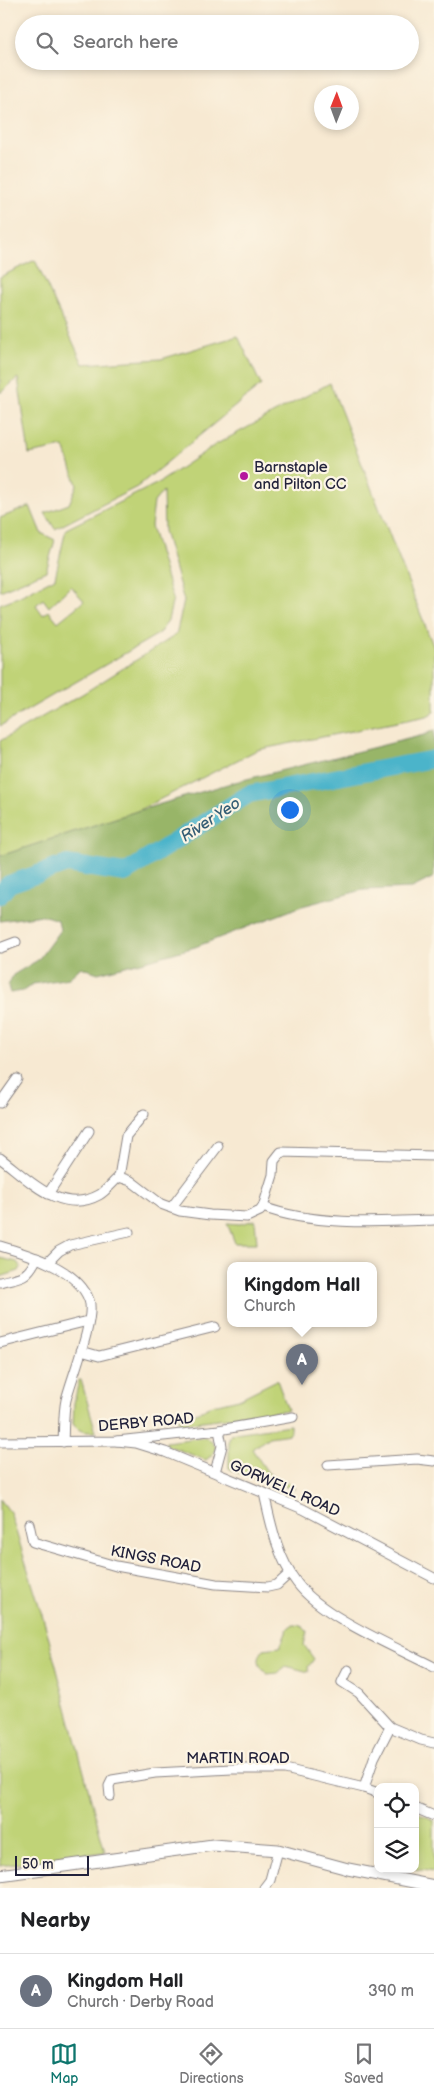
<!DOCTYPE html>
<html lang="en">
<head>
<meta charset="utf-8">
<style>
	:root { --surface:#fff; --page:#f2f2f2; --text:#202124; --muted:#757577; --line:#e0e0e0; --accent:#0f766e }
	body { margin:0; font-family:"Balsamiq Sans",sans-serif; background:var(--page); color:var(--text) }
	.controls { position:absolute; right:15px; bottom:15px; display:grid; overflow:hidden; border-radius:10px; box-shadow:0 2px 8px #0003 }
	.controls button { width:45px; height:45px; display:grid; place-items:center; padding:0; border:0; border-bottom:1px solid var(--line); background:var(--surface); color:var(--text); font:25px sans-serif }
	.compass { position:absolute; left:314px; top:85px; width:45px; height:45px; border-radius:50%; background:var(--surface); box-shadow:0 2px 8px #0003; rotate:1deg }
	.scale { position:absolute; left:15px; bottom:12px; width:74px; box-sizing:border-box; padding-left:5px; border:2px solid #22223b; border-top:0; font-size:14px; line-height:18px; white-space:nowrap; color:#22223b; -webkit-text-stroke:4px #fcf5e5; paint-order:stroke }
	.you { position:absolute; left:289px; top:809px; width:18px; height:18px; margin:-12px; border:4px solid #fff; border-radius:50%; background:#1a73e8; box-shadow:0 0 0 8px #1a73e833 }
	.badge { display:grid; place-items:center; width:32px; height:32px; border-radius:50%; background:var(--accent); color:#fff; font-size:16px; font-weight:700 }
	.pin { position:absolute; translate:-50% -41px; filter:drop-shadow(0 1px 2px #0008) }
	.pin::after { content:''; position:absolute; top:26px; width:18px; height:15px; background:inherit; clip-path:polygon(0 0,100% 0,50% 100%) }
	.popup { position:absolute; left:227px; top:1262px; width:150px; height:65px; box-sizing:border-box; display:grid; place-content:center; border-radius:10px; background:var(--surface); filter:drop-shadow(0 1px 4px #0005); font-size:16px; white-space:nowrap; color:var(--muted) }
	.popup b { font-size:19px; color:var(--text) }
	.popup::after { content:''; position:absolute; left:50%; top:100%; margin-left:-10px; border:10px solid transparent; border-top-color:var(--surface) }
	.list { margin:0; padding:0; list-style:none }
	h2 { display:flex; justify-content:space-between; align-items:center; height:65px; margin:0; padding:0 20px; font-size:21px }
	h2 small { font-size:16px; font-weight:400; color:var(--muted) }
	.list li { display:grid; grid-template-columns:32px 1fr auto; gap:15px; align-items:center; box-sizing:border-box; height:75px; padding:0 20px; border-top:1px solid var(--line) }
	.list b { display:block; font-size:19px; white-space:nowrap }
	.list p { margin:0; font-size:16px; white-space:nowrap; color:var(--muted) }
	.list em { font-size:16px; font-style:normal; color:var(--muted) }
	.icon { flex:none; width:28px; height:28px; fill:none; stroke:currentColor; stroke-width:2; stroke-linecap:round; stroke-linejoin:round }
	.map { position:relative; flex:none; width:434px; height:1888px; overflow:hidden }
	.search { position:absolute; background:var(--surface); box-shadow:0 2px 8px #0003; left:15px; right:15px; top:15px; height:55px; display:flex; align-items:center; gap:12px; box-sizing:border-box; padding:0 18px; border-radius:28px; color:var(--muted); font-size:19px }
	.sheet { height:140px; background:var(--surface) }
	nav { display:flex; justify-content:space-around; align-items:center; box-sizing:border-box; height:70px; border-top:1px solid var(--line); background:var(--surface); font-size:14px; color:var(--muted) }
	nav a { display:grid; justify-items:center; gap:2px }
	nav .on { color:var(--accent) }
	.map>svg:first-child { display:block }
	.green { fill:#c0d377; stroke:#717a59; fill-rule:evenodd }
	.forest { fill:#98b568; stroke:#5d6c52 }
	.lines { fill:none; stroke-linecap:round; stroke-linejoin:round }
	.river { stroke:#4cb4ca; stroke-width:18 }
	.minor-casing { stroke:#8c8686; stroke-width:11 }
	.tertiary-casing { stroke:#8c8686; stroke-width:13 }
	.minor { stroke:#fff; stroke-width:9 }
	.tertiary { stroke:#fff; stroke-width:11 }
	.poi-dot { fill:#b5179e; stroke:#fcf5e5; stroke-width:2 }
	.labels { text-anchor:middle; stroke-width:4.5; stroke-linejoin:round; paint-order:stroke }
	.poi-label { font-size:15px; fill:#22223b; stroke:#fcf5e5; text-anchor:start }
	.street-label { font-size:15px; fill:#22223b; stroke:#fcf5e5 }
	.water-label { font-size:16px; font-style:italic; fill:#335c74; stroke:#fcf5e5 }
</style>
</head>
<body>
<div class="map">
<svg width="434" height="1888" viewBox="0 0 434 1888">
	<rect width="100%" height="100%" fill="#fcf5e5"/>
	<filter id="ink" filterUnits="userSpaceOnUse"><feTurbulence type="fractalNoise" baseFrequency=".02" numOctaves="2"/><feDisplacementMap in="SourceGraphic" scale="10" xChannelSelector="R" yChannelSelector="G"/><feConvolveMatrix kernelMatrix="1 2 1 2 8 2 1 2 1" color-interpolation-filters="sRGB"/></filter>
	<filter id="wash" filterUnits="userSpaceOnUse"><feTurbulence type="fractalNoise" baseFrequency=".0096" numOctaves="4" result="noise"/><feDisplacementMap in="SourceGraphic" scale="20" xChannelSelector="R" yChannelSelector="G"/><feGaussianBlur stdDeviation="1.12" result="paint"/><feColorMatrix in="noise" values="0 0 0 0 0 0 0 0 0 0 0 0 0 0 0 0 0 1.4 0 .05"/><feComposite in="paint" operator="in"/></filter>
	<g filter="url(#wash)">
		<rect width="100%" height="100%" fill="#f7e9d2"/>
		<!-- green -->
		<g class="green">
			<polygon points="35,260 83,364 161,359 238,336 261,385 137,487 55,529 45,513 69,504 77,485 64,447 29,454 18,378 0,393 0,277"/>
			<path d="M330,383L434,648V712L427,716L257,750L137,811L0,856V741L84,693L176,635L184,601L164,531L163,491L154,502L151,526L173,599L168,620L160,633L0,726V604L18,597L55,578L66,529L160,482L215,445ZM71,586L84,601L58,622L49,611L43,615L36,605L43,599L49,607Z"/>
			<polygon points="30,506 41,533 55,540 46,571 0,591 0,518"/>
			<polygon points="255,1220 257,1243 235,1243 227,1223 240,1224"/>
			<polygon points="0,1258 17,1262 21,1267 19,1271 0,1277"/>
			<path d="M79,1380H81L96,1432C86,1432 80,1433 73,1424L74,1403Z"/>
			<polygon points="277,1380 288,1410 180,1424 178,1418 199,1412 209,1406 239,1399"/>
			<polygon points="290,1425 290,1434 269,1437 252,1449 268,1473 289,1483 295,1489 235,1472 229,1468 229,1439 231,1435 235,1433"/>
			<polygon points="205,1437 212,1441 216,1448 212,1455 206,1460 166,1445 166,1442"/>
			<polygon points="0,1499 10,1512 46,1628 105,1852 0,1866"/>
			<path d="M292,1625C299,1625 304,1626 307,1632L304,1645L314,1659L308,1667L309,1672L286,1666L278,1673L267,1674C258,1666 256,1659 264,1649L280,1647L288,1628Z"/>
			<polygon points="418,1813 434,1820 434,1872 415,1869 415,1820"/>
		</g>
		<!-- forest -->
		<polygon class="forest" points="434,730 434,877 412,888 363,890 302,906 195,947 145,961 98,973 81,967 69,978 33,984 23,991 10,993 8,986 13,975 38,960 60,930 58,920 42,915 0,921 0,856 137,811 231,783 424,735"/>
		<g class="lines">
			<!-- river -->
			<polyline class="river" points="0,895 9,884 67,864 125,873 249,794 434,759"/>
		</g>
	</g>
	<g filter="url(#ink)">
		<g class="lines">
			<!-- minor casing -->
			<g class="minor-casing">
				<g id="minor">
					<polyline points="0,948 16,942"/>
					<polyline points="0,1103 17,1079"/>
					<path d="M0,1158C28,1179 61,1216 99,1195C106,1191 113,1182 119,1177L131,1181L161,1204L180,1211L210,1215L247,1217L260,1211L263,1207L273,1175L274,1161L281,1152L434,1156"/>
					<polyline points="119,1177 126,1136 144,1114"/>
					<polyline points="48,1194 89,1131"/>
					<path d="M263,1207C312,1226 382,1222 434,1220"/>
					<polyline points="171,1208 218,1146"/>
					<path d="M0,1246C28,1254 78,1269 89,1300C96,1318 71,1379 66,1400C63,1413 64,1428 63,1442"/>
					<polyline points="48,1262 59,1251 70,1245 129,1232"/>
					<path d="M0,1282C22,1276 26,1279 37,1258"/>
					<polyline points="0,1343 88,1321"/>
					<polyline points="81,1351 99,1356 215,1327"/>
					<polyline points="117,1441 136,1443 165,1452 303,1509 434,1578"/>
					<polyline points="0,1442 117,1441 219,1430 293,1417"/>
					<polyline points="328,1465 417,1459 434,1461"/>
					<polyline points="215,1472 222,1446 219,1430"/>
					<path d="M264,1493C271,1524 277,1557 297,1583C322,1617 396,1647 434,1667"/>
					<polyline points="29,1524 33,1542 116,1566 216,1584 268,1587 277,1585 290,1573"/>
					<polyline points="348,1670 342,1682 359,1693 390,1727"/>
					<polyline points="364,1788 374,1758 390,1727 421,1740 434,1743"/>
					<polyline points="110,1796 109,1786 112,1780 155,1773 232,1769 285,1769 364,1788 378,1793"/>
					<polyline points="415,1808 434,1816"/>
					<polyline points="264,1888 270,1880 278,1850"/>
				</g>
			</g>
			<!-- tertiary casing -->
			<g class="tertiary-casing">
				<polyline id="tertiary" points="0,1875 213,1845 278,1850 348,1869 434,1886"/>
			</g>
			<!-- minor -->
			<use href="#minor" class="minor"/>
			<!-- tertiary -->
			<use href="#tertiary" class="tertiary"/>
		</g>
	</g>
	<!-- markers -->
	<circle class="poi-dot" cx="244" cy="476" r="5"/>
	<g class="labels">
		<!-- poi labels -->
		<g class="poi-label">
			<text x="254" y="472">Barnstaple<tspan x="254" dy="17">and Pilton CC</tspan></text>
		</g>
		<!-- street labels -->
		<g class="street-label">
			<text transform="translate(146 1422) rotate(-5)" y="5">DERBY ROAD</text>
			<text transform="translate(285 1488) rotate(24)" y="5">GORWELL ROAD</text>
			<text transform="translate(156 1559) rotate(11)" y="5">KINGS ROAD</text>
			<text x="238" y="1763">MARTIN ROAD</text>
		</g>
		<!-- water labels -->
		<g class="water-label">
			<text transform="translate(210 819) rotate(-33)" y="6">River Yeo</text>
		</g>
	</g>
</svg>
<div class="controls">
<button><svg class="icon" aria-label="locate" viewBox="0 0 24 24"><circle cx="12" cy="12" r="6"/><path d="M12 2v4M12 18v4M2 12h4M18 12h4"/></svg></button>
<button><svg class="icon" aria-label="layers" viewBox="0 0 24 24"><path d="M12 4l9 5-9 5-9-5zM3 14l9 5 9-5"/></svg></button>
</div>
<svg class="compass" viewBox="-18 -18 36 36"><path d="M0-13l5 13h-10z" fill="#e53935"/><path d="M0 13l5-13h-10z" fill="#757577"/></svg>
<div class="scale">50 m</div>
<div class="you"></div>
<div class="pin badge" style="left:302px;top:1385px;background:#6b7280">A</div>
<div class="popup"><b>Kingdom Hall</b>Church</div>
<div class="search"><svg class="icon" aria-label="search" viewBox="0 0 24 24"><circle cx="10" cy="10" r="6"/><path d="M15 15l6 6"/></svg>Search here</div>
</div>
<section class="sheet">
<h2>Nearby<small></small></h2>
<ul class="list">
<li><span class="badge" style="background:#6b7280">A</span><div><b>Kingdom Hall</b><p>Church · Derby Road</p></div><em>390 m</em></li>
</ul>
</section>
<nav>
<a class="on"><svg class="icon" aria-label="map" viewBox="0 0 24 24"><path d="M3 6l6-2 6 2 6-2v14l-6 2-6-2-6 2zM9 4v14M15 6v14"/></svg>Map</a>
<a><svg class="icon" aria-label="directions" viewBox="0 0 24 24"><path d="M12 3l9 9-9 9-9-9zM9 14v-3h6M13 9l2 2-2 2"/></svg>Directions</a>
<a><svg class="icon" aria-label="saved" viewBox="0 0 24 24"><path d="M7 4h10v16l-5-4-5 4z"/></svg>Saved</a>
</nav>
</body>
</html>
